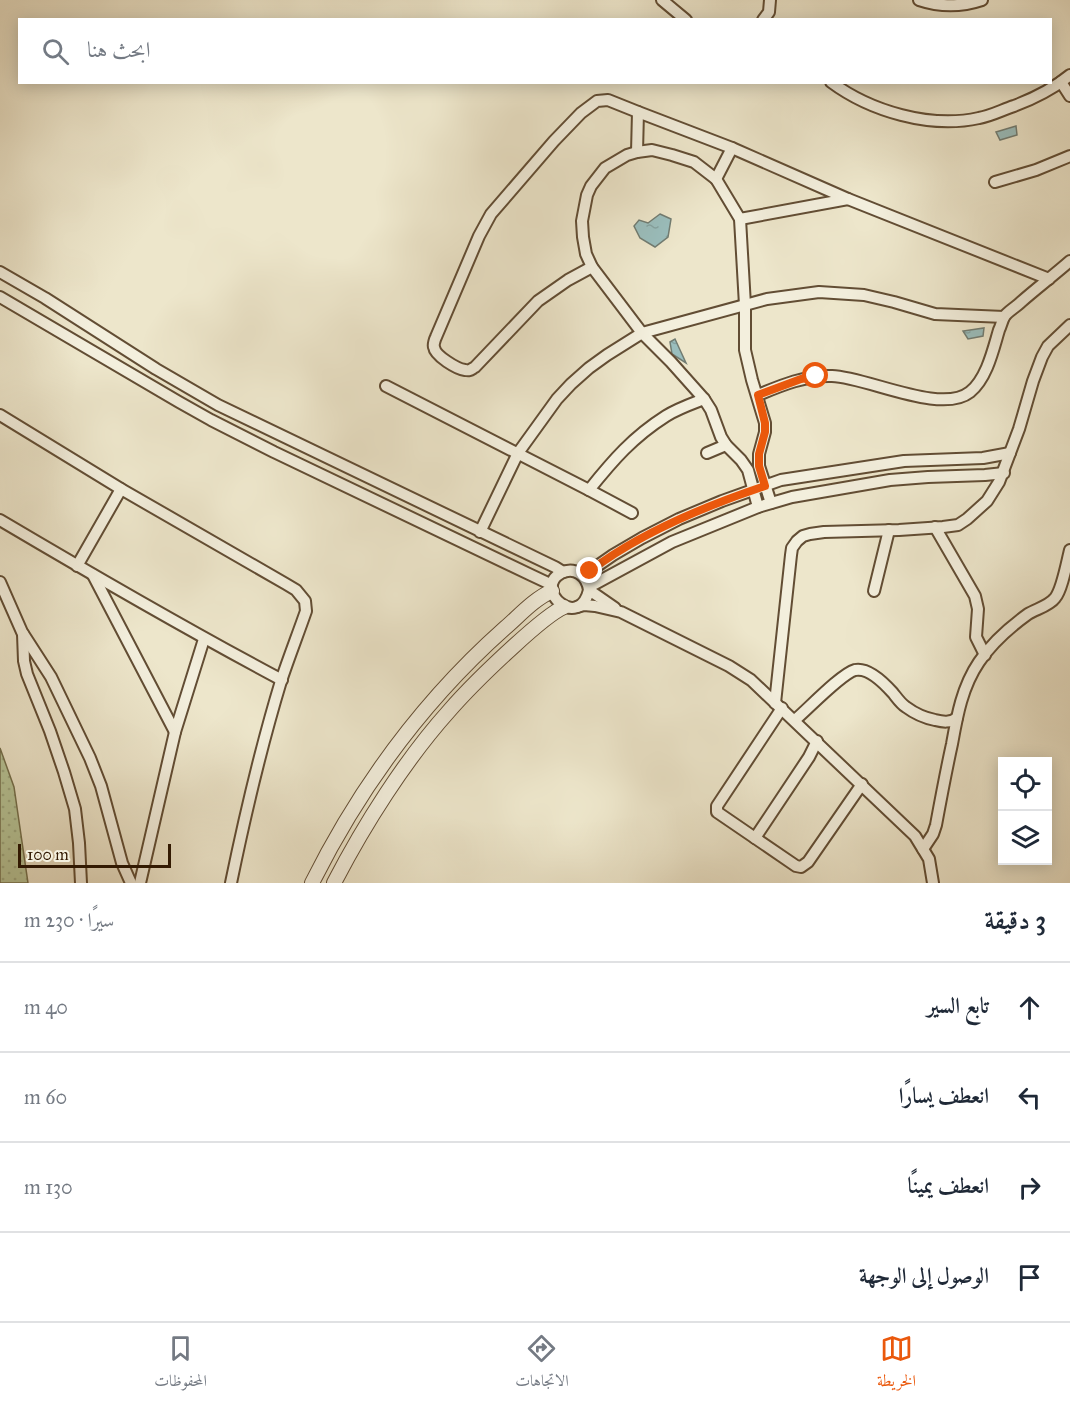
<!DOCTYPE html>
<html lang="ar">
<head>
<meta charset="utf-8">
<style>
	:root { --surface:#fff; --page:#f2f2f3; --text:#1f2937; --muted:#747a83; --line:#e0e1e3; --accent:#ea580c }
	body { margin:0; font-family:"IM FELL Great Primer",Amiri,serif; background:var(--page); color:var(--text); direction:rtl }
	.controls { position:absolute; right:18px; bottom:18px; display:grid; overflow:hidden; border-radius:0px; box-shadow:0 3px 15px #0003 }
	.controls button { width:54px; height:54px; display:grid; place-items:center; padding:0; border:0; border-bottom:2px solid var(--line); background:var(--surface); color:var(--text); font:30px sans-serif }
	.scale { position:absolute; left:18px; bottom:15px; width:153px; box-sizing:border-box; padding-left:6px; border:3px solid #331a02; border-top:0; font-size:16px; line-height:21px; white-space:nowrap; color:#331a02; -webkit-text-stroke:4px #f3efdd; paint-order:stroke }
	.stop { position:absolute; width:18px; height:18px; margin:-14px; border:4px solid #ea580c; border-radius:50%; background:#fff }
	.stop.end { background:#ea580c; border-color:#fff; box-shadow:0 2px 6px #0008 }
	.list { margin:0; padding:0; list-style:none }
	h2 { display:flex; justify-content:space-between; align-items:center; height:78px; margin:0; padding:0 24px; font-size:26px }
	h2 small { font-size:20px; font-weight:400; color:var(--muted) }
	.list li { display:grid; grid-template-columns:39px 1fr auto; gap:18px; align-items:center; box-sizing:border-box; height:90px; padding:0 24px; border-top:2px solid var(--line) }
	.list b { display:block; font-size:22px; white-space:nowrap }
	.list em { font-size:20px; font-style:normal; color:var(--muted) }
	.icon { flex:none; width:33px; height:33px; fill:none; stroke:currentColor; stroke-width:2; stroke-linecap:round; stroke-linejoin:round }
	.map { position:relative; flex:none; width:1070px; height:883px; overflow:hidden; direction:ltr }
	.search { position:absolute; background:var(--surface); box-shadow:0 3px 15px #0003; left:18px; right:18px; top:18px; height:66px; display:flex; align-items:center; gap:15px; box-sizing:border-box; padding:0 21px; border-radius:0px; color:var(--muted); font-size:22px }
	.sheet { height:438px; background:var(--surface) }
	nav { display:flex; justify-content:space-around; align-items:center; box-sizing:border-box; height:84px; border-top:2px solid var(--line); background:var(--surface); font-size:16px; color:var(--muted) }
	nav a { display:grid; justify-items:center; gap:3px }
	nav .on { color:var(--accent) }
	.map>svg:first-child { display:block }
	.grass { fill:url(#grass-dots); stroke:#75704d; stroke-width:1.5 }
	.water { fill:url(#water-ripples); stroke:#717c72; stroke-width:1.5 }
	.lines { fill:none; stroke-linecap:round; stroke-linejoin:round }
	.minor-casing { stroke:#624d34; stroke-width:14 }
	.tertiary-casing { stroke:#624d34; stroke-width:16 }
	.minor { stroke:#f3efdd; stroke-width:10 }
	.tertiary { stroke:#f3efdd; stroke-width:14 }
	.route { stroke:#ea580c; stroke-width:8 }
</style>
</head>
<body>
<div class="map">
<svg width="1070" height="883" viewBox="0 0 1070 883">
	<defs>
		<pattern id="grass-dots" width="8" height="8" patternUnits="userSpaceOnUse" patternTransform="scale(1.5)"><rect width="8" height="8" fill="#b7c598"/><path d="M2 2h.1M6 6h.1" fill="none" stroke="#9ea981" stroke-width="1.8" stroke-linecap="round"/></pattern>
		<pattern id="water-ripples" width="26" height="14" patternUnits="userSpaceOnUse" patternTransform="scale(1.5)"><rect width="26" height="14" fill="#9abebd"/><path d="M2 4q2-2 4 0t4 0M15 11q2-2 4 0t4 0" fill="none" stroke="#85a3a1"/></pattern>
	</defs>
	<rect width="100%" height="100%" fill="#ede6cb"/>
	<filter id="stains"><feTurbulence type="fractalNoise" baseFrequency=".00333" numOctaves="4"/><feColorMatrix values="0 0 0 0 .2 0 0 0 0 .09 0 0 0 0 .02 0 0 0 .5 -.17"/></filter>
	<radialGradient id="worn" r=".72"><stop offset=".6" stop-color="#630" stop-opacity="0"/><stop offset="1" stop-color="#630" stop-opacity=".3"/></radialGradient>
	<!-- grass -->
	<polygon class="grass" points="0,748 14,787 28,883 0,883"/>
	<!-- water -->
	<g class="water">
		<polygon points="1016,126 1017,135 1000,140 996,132"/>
		<polygon points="660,214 671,219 668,237 655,247 640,238 634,226 639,220 648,223"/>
		<polygon points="984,328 983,336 968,339 963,331"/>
		<polygon points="675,339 686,363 672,354 670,342"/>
	</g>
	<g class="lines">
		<!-- minor casing -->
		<g class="minor-casing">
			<g id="minor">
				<polyline points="662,0 686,20"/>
				<path d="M919,0C940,7 961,7 982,0"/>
				<polyline points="763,20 769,12 770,0"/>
				<path d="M831,82C870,111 930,129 979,118C991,116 1002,110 1014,106C1035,98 1053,89 1070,75"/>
				<polyline points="1061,82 1070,96"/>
				<polyline points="637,152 638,112"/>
				<polyline points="716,179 732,148"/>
				<polyline points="995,182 1036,170 1070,156"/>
				<polyline points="740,219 848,199"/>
				<path d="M592,267L568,280L538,301L475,367C470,370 470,371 465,370C457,369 435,356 434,347C433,345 435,339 436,337L479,236L491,214L554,141L581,113L597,101L608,100L638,112L732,148L848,199L1049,279"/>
				<polyline points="0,272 45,298 156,369 218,405 555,567 563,572"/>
				<polyline points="0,297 179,402 211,420 274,452 531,575 548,583 552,587"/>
				<polyline points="386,386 589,490 632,513"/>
				<path d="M758,395C782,385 806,375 832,376C867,377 941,415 970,392C987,378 993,350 999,330C1001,326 1002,321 1004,317C1007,312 1016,307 1021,302C1037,288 1054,275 1070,261"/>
				<path d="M0,415L121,489L286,584L296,590L305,601L306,611C298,634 289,657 281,681C261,747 245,815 231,883"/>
				<polyline points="707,453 726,445"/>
				<path d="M589,490C613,460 633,437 666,416C677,409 691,404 704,399"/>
				<polyline points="758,507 748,470 741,460 726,445 721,437 711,410 704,399 671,362 642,333 592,267 586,254 583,237 582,221 587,195 591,186 605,168 627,155 637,152 652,150 672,155 694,162 716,179 740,219 745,305 745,350 752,380 765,423 765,432 759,454 759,466 771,503"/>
				<path d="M0,520C93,575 186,629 282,680"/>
				<polyline points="935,527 975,596 978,609 976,637 985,655"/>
				<polyline points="480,532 518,453 557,399 571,384 589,368 607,355 642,333 767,299 819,292 864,295 894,302 935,314 1004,317"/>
				<polyline points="77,566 121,489"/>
				<polyline points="579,573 590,571 613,555 642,538 679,519 722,501 781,480 904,461 983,458 1010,453"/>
				<polyline points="93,575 175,732"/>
				<polyline points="0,582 22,632 51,677 90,758 101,786 122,863 131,883"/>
				<polyline points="589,587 672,542 758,507 792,497 890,480 928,477 985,475 1004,473"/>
				<path d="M589,590C579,632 532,589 561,573C575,566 587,576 589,590L615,608"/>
				<polyline points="874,591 889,530"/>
				<polyline points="577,607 584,605 595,606 621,612 729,666 751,680 915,836 929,859 933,883"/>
				<polyline points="23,634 24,661 27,674 50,731 64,772 75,809 79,843 81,883"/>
				<polyline points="775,703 791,555 792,548 797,541 803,536 810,534 824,532 899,530 943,527 958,525 967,519 987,501 999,482 1019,429 1033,381 1042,357 1048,346 1070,325"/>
				<polyline points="782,708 717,806 717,812 796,866 801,867 808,862 862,784"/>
				<path d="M795,720C808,709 841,674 855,670C869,667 885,684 893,693C897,698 901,704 906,707C914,713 925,718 935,720C943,722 950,723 957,718"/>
				<polyline points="755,838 809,757 817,741"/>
				<path d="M923,849L933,834L936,825C941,798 946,771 952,744C957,716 962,687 979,662C991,644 1010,627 1028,614C1036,609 1049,606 1055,598C1062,590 1067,562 1070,550"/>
				<polyline points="140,883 175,732 204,639"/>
			</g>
		</g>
		<!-- tertiary casing -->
		<g class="tertiary-casing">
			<g id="tertiary">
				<path d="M312,883C360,787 425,699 505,628C520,615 534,599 552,591"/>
				<path d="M334,883C364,825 405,760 449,711C469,688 491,667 514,646C526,635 550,613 564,607"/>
			</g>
		</g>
		<!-- minor -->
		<use href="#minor" class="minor"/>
		<!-- tertiary -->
		<use href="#tertiary" class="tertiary"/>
	</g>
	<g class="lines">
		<!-- route -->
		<path class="route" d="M590,571C641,532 705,506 765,486L759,466V454L765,432V423L758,395L801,379L816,376"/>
	</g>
	<rect width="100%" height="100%" filter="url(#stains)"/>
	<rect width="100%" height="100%" fill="url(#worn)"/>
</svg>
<div class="controls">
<button><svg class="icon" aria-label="locate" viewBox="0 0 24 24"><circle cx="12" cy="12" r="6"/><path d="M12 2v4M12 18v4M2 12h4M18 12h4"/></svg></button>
<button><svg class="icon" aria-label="layers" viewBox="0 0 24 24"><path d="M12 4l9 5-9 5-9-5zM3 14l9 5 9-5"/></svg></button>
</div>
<div class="scale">100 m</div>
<div class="stop" style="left:816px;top:376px"></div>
<div class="stop end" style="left:590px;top:571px"></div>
<div class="search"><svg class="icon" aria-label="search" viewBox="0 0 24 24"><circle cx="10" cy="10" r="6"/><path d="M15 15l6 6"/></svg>ابحث هنا</div>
</div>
<section class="sheet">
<h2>3 دقيقة<small>سيرًا · 230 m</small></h2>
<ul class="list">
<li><svg class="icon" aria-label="ahead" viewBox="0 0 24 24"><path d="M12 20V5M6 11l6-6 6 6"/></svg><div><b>تابع السير</b></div><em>40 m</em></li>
<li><svg class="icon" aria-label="left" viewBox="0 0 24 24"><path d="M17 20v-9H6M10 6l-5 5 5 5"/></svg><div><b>انعطف يسارًا</b></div><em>60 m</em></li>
<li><svg class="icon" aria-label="right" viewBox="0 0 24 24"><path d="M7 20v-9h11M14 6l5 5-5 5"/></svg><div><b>انعطف يمينًا</b></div><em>130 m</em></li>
<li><svg class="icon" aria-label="arrive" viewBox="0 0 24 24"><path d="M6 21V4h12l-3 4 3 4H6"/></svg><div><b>الوصول إلى الوجهة</b></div></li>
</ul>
</section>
<nav>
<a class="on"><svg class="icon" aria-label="map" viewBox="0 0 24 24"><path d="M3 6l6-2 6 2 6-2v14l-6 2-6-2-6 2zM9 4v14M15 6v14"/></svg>الخريطة</a>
<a><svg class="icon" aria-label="directions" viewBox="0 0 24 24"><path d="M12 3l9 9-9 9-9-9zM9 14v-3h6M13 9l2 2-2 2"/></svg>الاتجاهات</a>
<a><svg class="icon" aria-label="saved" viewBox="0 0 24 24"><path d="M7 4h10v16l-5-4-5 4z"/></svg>المحفوظات</a>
</nav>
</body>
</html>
